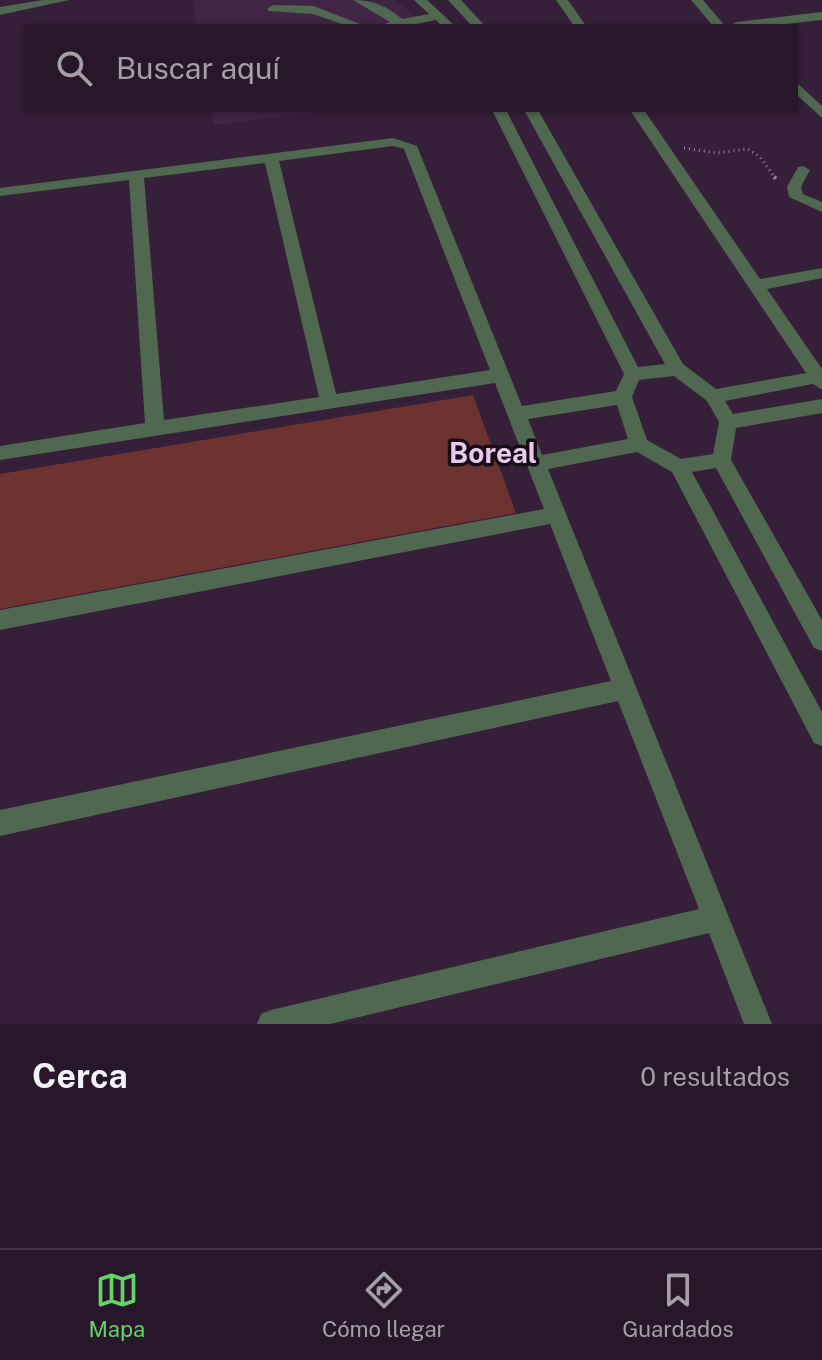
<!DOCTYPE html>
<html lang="es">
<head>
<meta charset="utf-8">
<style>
	:root { --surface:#28172a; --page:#342436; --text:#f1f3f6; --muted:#a59fa8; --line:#443647; --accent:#65d467 }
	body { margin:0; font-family:"Public Sans",sans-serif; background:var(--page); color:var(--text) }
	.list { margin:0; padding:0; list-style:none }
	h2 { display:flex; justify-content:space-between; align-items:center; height:104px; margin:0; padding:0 32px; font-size:34px }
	h2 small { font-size:26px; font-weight:400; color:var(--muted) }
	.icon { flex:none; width:44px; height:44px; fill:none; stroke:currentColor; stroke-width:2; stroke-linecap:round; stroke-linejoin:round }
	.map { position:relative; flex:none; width:822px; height:1024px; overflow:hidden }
	.search { position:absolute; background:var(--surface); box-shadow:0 2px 6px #0004; left:24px; right:24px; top:24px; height:88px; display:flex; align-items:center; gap:20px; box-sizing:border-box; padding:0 28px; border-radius:0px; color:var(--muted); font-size:30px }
	.sheet { height:224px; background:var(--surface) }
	nav { display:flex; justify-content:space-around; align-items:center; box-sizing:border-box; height:112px; border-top:2px solid var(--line); background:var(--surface); font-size:22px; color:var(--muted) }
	nav a { display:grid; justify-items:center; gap:4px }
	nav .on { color:var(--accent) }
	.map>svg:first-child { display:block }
	.built { fill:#412544 }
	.green { fill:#6d3331 }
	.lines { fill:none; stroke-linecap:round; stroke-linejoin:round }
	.path-far1 { stroke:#9a879c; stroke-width:3; stroke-dasharray:1 4; stroke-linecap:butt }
	.path { stroke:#9a879c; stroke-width:4; stroke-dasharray:2 5; stroke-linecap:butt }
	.minor { fill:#506750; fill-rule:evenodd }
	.labels { text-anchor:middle; stroke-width:7; stroke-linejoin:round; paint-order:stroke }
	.neighbourhood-label { font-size:28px; font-weight:bold; fill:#e8caeb; stroke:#170d18 }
</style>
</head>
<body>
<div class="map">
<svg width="822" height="1024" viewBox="0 0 822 1024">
	<rect width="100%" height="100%" fill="#361f38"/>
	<!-- built -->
	<g class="built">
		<polygon points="192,0 395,0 428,26 197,26"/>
		<polygon points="211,110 336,110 214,125"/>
	</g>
	<!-- green -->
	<polygon class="green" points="473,395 516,513 0,609 0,474"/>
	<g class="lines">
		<!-- path-far1 -->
		<polyline class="path-far1" points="684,148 716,153 748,149 760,157 776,179"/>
		<!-- path -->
		<polyline class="path" points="774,177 778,180"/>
		<!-- minor -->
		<g class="minor">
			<polygon points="43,0 69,0 0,15 0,7"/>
			<path d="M353,0C373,0 387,6 402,19L429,14L414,0H427L455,26H442L436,20L405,26H380L390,22Z"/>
			<polygon points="448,0 461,0 485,26 472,26"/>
			<polygon points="556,0 568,0 586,26 574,26"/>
			<polygon points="691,0 703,0 725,26 713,26"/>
			<polygon points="273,5 314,6 365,26 348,26 313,14 269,11 267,9"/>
			<polygon points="822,12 822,20 767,26 730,26 736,22"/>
			<polygon points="796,82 822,106 822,118 796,94"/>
			<path d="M492,110H506L638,367L665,364L524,110H538L683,364L716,389L806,373L630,110H644L760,279L822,268V278L767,289L822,369V390L813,384L725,401L733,414L822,399V413L736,428L731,460L822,620V651L814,648L716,468L692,472L822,712V746L814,743L672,472L637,452L548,469L772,1024H744L709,933L330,1024H257L261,1014L271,1010L699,909L618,701L0,836V810L611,681L550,524L0,630V610L544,509L495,383L0,460V446L145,423L129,180L0,196V188L393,138L417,146L522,406L616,391L624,374ZM393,146L404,149L490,370L336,394L279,161ZM265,163L319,397L164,420L144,178ZM674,376L707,401L719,422L713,454L681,459L647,440L632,397L639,380ZM617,405L628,439L542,455L528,419Z"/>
			<polygon points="803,166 810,170 801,187 803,194 822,202 822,212 789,197 787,187 798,167"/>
		</g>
	</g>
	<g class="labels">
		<!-- neighbourhood labels -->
		<g class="neighbourhood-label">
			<text x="493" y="463">Boreal</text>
		</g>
	</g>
</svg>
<div class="search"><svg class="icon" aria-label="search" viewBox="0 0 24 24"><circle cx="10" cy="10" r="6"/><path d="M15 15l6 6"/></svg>Buscar aquí</div>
</div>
<section class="sheet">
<h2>Cerca<small>0 resultados</small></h2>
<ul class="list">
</ul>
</section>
<nav>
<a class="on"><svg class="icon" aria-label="map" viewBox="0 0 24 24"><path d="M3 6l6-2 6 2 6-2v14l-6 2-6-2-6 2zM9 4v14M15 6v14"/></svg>Mapa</a>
<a><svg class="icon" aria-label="directions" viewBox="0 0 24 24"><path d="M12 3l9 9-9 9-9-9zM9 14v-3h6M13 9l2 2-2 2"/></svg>Cómo llegar</a>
<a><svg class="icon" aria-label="saved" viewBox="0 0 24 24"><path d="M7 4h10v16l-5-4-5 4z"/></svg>Guardados</a>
</nav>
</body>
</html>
